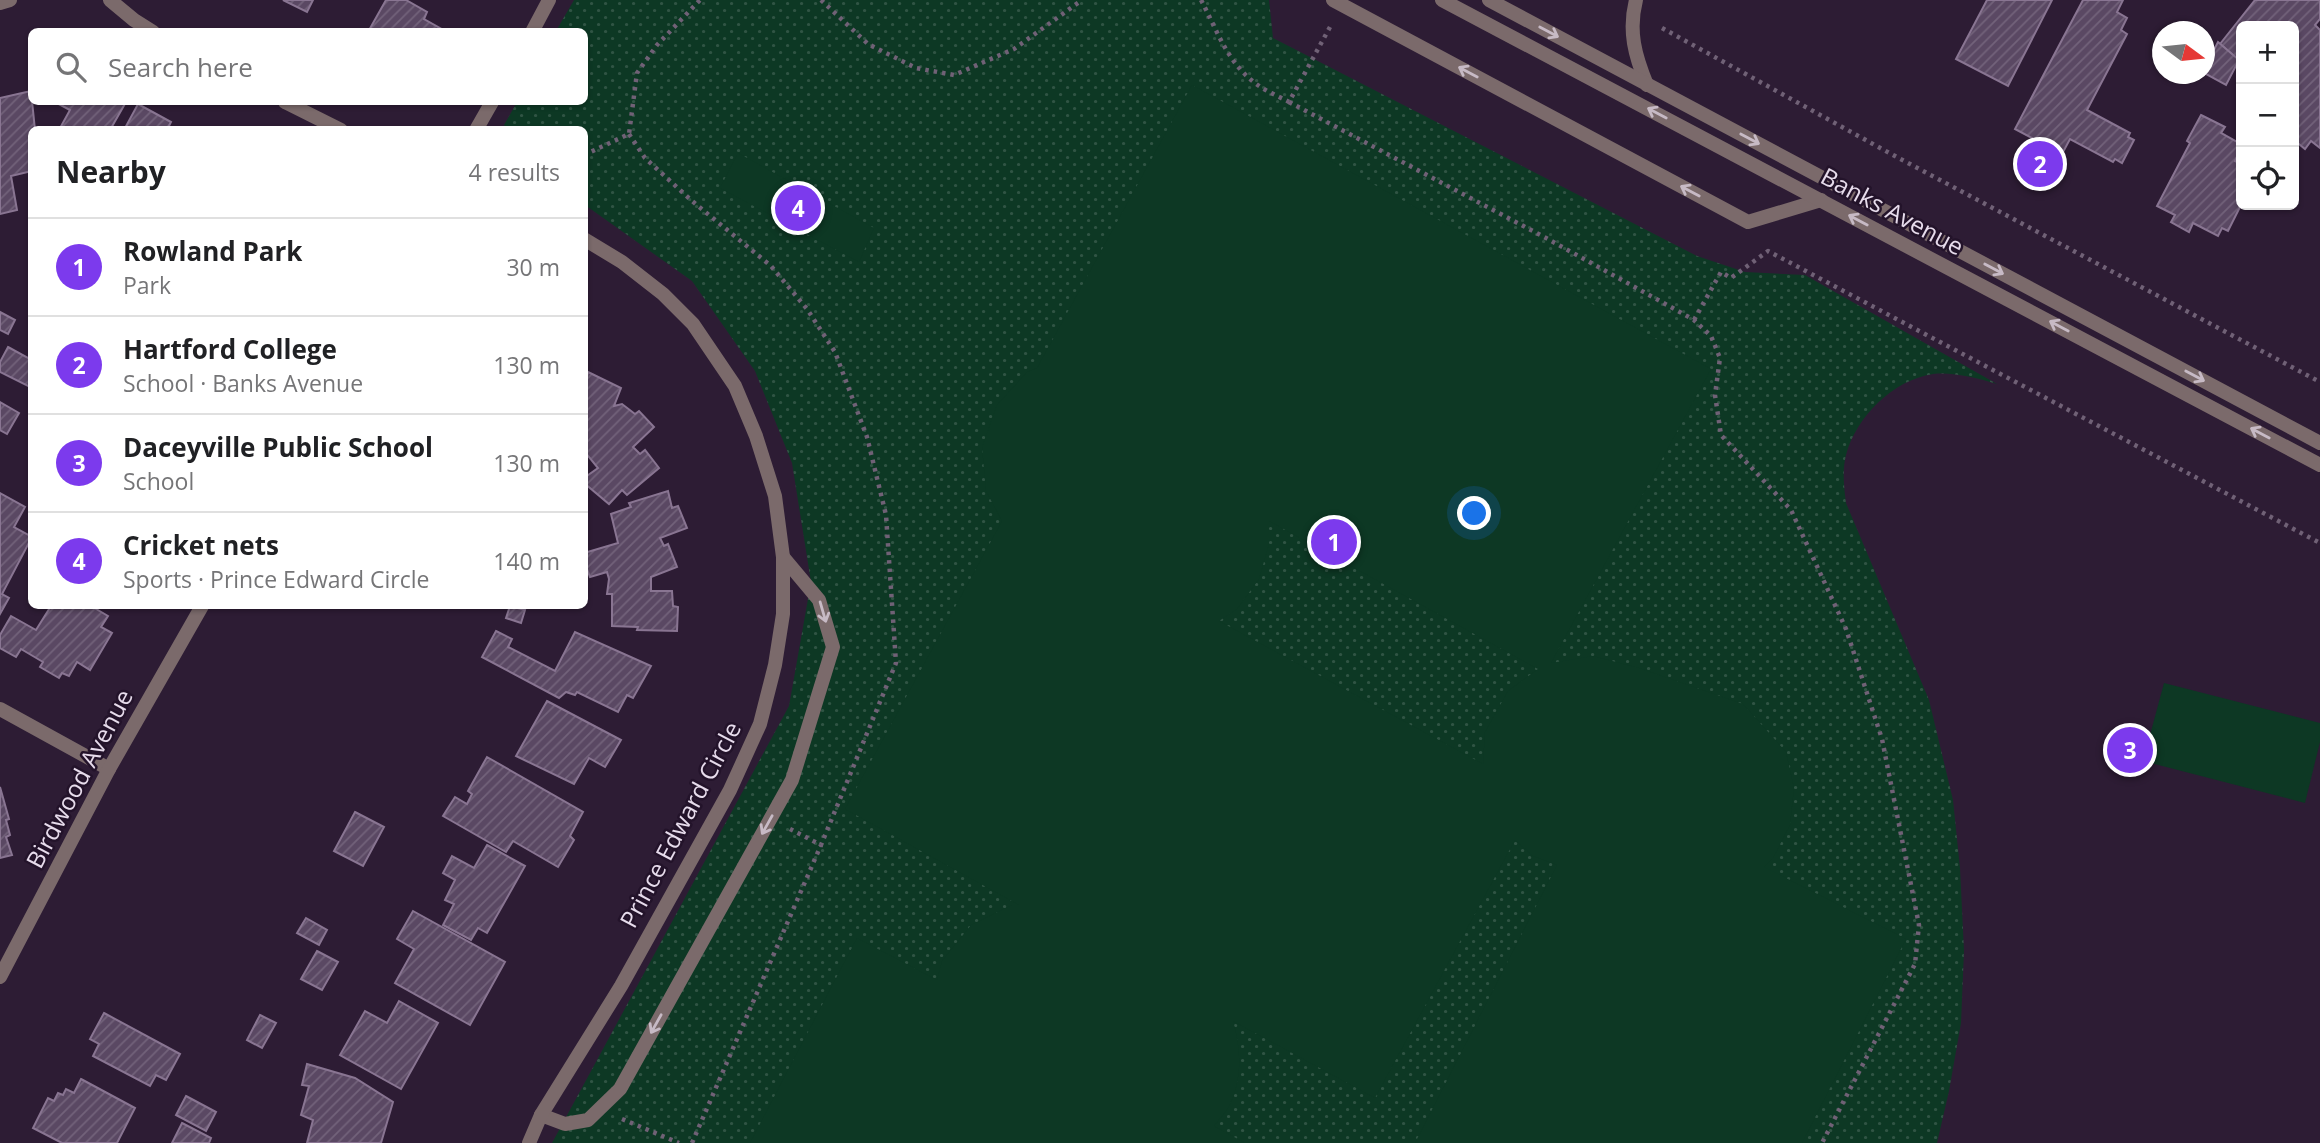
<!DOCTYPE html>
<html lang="en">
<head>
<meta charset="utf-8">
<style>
	:root { --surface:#fff; --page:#f6f6f6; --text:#202124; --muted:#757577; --line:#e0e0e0; --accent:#7c3aed }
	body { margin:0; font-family:"Open Sans",sans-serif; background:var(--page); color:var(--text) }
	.controls { position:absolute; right:21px; top:21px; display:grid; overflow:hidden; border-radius:10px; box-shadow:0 2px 5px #0004 }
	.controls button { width:63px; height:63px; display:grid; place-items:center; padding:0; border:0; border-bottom:2px solid var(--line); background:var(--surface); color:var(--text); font:35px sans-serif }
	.compass { position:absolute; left:2152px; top:21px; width:63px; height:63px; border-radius:50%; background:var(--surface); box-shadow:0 2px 5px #0004; rotate:105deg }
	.you { position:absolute; left:1475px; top:514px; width:24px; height:24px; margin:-18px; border:5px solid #fff; border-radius:50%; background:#1a73e8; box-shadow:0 0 0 10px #1a73e833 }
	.badge { display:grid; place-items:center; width:46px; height:46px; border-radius:50%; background:var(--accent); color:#fff; font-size:23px; font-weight:700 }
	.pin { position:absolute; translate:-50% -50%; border:4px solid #fff; box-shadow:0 2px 7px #0006 }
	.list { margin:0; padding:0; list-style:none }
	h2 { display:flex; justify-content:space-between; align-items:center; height:91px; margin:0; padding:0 28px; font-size:30px }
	h2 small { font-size:23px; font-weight:400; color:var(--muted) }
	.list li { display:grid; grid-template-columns:46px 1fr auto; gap:21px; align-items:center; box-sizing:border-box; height:98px; padding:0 28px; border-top:2px solid var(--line) }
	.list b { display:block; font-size:26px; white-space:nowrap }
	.list p { margin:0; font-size:23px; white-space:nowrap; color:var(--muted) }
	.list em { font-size:23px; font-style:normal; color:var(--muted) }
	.icon { flex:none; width:38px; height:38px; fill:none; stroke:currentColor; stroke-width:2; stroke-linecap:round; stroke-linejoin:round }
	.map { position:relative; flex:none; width:2320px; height:1143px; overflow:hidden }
	.search { position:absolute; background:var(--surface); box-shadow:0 2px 5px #0004; left:28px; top:28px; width:560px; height:77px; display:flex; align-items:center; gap:18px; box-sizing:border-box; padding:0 24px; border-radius:10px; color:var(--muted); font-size:26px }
	.panel { position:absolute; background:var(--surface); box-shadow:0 2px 5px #0004; left:28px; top:126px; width:560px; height:483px; border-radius:10px }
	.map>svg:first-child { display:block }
	.park { fill:url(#park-dots) }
	.garden { fill:#0d3824; fill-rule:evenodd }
	.building { fill:url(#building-hatch); stroke:#897592; stroke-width:2 }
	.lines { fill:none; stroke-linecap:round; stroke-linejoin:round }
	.path { stroke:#706176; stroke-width:4.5; stroke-dasharray:3.5 5; stroke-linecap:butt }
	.service { stroke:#7b6a6b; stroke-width:14 }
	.minor { stroke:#7b6a6b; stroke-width:14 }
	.tertiary { stroke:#7b6a6b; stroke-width:14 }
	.oneway { stroke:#c7bac5 }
	.labels { text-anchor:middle; stroke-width:5; stroke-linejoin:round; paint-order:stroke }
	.street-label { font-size:24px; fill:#e7dcec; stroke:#23132a }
</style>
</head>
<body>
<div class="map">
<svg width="2320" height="1143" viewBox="0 0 2320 1143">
	<defs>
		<pattern id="park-dots" width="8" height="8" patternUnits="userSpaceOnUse" patternTransform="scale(1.75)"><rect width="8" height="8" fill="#0d3824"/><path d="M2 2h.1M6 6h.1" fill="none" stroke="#305444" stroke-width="1.8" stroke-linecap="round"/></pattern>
		<pattern id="building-hatch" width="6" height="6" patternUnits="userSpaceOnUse" patternTransform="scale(1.75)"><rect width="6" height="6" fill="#5a4863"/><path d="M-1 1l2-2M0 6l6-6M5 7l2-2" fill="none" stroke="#72627a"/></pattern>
	</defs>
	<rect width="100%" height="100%" fill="#2d1c34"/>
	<!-- park -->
	<path class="park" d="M574,0H1269L1273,38L1697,256L1745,272L1805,275L1997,384C1976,378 1954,372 1933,374C1893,380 1856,417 1846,455C1842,471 1844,487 1846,503L1929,700L1953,800L1960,868L1964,951L1961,1023L1949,1091L1937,1143H552L789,706L811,582L792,463L755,371L692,281L585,205L584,130L508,129L504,125L517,102H584V32L556,31Z"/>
	<!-- garden -->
	<g class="garden">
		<path d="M1192,85L1711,369L1551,663L1593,656L1639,668L1743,704L1786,752L1794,788L1790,825L1773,858L1764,867L1906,939L1802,1143H1415L1557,865L1533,856L1515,840L1375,1098L1233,1021C1241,1048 1243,1081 1228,1108C1224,1115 1218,1120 1214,1126L1245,1143H750L857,938L937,980L942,961L971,925L1012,905H1019L845,809L1002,521L986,491L982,447L997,405L1027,372L1037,368ZM1269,521L1538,669L1508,691L1485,732L1483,764L1219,621L1237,609L1259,579L1269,544Z"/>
		<polygon points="738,153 874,228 859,262 720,188"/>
		<polygon points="2164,683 2320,723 2320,742 2305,803 2143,761"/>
	</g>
	<!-- building -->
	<g class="building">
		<polygon points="283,0 313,0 307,12"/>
		<polygon points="386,0 406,0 427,12 424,19 447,32 368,32"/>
		<polygon points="1987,0 2052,0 2008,86 1956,59"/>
		<polygon points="2083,0 2123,0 2117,12 2127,18 2121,30 2127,34 2087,110 2130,133 2128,137 2134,140 2122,163 2115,159 2113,162 2070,139 2062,154 2015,129"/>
		<polygon points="2255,0 2320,0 2320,19 2315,25 2320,30 2320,148 2311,141 2305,149 2294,140 2294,26 2241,26 2241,62 2220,44"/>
		<polygon points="2218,42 2239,60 2226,85 2204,73 2204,69"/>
		<polygon points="31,91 35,130 32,130 32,171 11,176 17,210 0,214 0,98"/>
		<polygon points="55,102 126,102 110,130 59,130 70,110"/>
		<polygon points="138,104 171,122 167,130 124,130"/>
		<polygon points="2201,115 2225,127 2221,133 2241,144 2241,149 2235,161 2241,164 2241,205 2228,231 2222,228 2218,236 2193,223 2189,232 2171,222 2175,215 2157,206 2190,143 2187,141"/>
		<polygon points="0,312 15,320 8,334 0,330"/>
		<polygon points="8,347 32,360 32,388 0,372 0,362"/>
		<polygon points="588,372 621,388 614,406 622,404 635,414 639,411 654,427 633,447 640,454 645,450 659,468 627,495 622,490 609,504 584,483 584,478 598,468 584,451 584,380 586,381"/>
		<polygon points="0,402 19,413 7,434 0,430"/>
		<polygon points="668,491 672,508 678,506 687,528 660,538 664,546 668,544 677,567 651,577 651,591 672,591 673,606 678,607 677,631 637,630 638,627 612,626 612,594 607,594 609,579 607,572 590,577 584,561 584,553 618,543 611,514 631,507 629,503"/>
		<polygon points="0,493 25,507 14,527 32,537 2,594 9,598 0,614"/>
		<polygon points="51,606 91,606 108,616 101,627 112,633 90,670 77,662 69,676 62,673 59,678 40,667 43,662 21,649 16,657 0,648 0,635 11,616 36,630"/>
		<polygon points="510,606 525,610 521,623 506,618"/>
		<polygon points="496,631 512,639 508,647 555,671 575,632 651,666 633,698 627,695 618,712 577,692 575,695 566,692 559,698 482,657"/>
		<polygon points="547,701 621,740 605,767 589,758 574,784 516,756"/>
		<polygon points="487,757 583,812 570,836 574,840 558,867 513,841 506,852 443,816 455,797 467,804 472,794 468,791"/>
		<polygon points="0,787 9,819 6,820 10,835 6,837 12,855 0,858"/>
		<polygon points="355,812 384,827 363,866 334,851"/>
		<polygon points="487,845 525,866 487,933 478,928 471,940 443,925 454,904 445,900 455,880 443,873 452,856 474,868"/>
		<polygon points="413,911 505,962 470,1025 395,983 414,949 397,939"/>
		<polygon points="306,918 327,930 319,945 297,933"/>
		<polygon points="317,951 338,962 322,990 301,979"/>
		<polygon points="399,1001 438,1023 401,1089 340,1055 365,1011 387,1023"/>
		<polygon points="104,1013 180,1054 166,1080 156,1075 150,1086 93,1056 99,1044 90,1039"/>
		<polygon points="260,1015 276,1023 262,1048 247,1040"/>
		<polygon points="307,1064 355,1078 393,1102 381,1143 307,1143 313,1120 301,1115 309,1086 302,1085"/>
		<polygon points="81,1079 135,1108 117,1143 62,1143 33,1128 48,1098 54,1101 58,1093 63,1095 66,1089 74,1093"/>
		<polygon points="186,1096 216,1112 206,1131 176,1115"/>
		<polygon points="182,1123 211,1138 209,1143 172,1143"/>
	</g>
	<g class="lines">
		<!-- path -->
		<g class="path">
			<polyline points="821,0 868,44 916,68 954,75 1014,49 1082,0"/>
			<path d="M1201,0C1217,30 1227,62 1255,83C1265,91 1278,96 1289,102L1330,27"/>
			<polyline points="1662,28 1893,155 2320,382"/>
			<polyline points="1289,102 1546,238 1678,311 1694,320 1711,336 1720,358 1715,395 1721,435 1791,510 1846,629 1882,739 1919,925 1915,964 1822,1143"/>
			<polyline points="629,134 645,158 692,201 771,266 807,309 835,352 867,437 886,515 896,663 821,845 790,829"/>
			<polyline points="584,155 629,134 637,73 657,45 700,0"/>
			<polyline points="1694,320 1721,272 1731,278 1768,251 2320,543"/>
			<polyline points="622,1119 679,1143"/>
			<polyline points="692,1143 821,845"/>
		</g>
		<!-- service -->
		<g class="service">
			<polyline points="1333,0 1748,222 1821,200"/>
			<polyline points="541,1115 565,1124 588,1120 620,1089 792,780 833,647 819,600 783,557"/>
		</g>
		<!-- minor -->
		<g class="minor">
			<polyline points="110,0 134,20 153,32"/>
			<path d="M1636,0C1628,31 1635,56 1647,85"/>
			<polyline points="0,3 10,0"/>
			<polyline points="532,32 549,0"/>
			<polyline points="285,102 341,130"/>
			<polyline points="476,130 492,102"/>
			<polyline points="0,709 109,769"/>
			<polyline points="0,977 109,769 202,606"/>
			<polyline points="529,1143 541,1115 621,986 730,790 760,724 775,665 783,614 783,557 775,496 756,436 735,386 693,324 663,294 622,262 584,239"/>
		</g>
		<!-- tertiary -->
		<g class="tertiary">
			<polyline points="1442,0 2320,465"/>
			<polyline points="1489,0 2320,443"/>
		</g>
	</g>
	<!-- one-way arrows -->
	<defs><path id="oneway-shaft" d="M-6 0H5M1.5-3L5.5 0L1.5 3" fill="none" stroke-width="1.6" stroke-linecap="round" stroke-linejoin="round" transform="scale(1.75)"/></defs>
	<g class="oneway">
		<use href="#oneway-shaft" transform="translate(1549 32) rotate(28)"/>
		<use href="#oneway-shaft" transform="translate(1468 72) rotate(-152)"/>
		<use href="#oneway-shaft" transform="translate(1657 113) rotate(-152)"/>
		<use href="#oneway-shaft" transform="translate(1750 139) rotate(28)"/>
		<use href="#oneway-shaft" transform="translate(1690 191) rotate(-152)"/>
		<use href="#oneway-shaft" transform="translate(1858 220) rotate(-152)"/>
		<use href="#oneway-shaft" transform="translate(1994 269) rotate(28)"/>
		<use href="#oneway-shaft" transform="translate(2059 326) rotate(-152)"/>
		<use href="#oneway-shaft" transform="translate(2195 376) rotate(28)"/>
		<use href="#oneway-shaft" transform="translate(2260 433) rotate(-152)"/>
		<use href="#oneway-shaft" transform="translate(823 612) rotate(74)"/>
		<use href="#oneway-shaft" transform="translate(767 825) rotate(119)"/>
		<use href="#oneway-shaft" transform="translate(656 1024) rotate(119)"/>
	</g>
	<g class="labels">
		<!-- street labels -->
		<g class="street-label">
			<text transform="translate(1892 212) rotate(28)" y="8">Banks Avenue</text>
			<text transform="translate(80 779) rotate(-62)" y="8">Birdwood Avenue</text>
			<text transform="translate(681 825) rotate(-62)" y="8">Prince Edward Circle</text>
		</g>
	</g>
</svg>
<div class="controls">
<button>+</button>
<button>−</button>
<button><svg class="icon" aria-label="locate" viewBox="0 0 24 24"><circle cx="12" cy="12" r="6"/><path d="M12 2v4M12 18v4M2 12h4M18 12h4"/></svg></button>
</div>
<svg class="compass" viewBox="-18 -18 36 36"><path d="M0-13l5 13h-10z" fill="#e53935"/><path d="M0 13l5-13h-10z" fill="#757577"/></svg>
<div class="you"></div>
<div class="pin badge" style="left:1334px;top:542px">1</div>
<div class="pin badge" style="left:2040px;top:164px">2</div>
<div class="pin badge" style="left:2130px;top:750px">3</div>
<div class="pin badge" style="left:798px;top:208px">4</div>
<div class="search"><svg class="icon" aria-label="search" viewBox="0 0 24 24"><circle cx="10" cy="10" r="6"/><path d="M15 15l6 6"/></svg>Search here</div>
<section class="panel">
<h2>Nearby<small>4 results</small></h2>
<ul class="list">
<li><span class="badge">1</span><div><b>Rowland Park</b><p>Park</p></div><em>30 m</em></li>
<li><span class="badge">2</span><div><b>Hartford College</b><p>School · Banks Avenue</p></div><em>130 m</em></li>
<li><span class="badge">3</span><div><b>Daceyville Public School</b><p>School</p></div><em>130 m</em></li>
<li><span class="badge">4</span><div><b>Cricket nets</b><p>Sports · Prince Edward Circle</p></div><em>140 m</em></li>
</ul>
</section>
</div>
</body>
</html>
